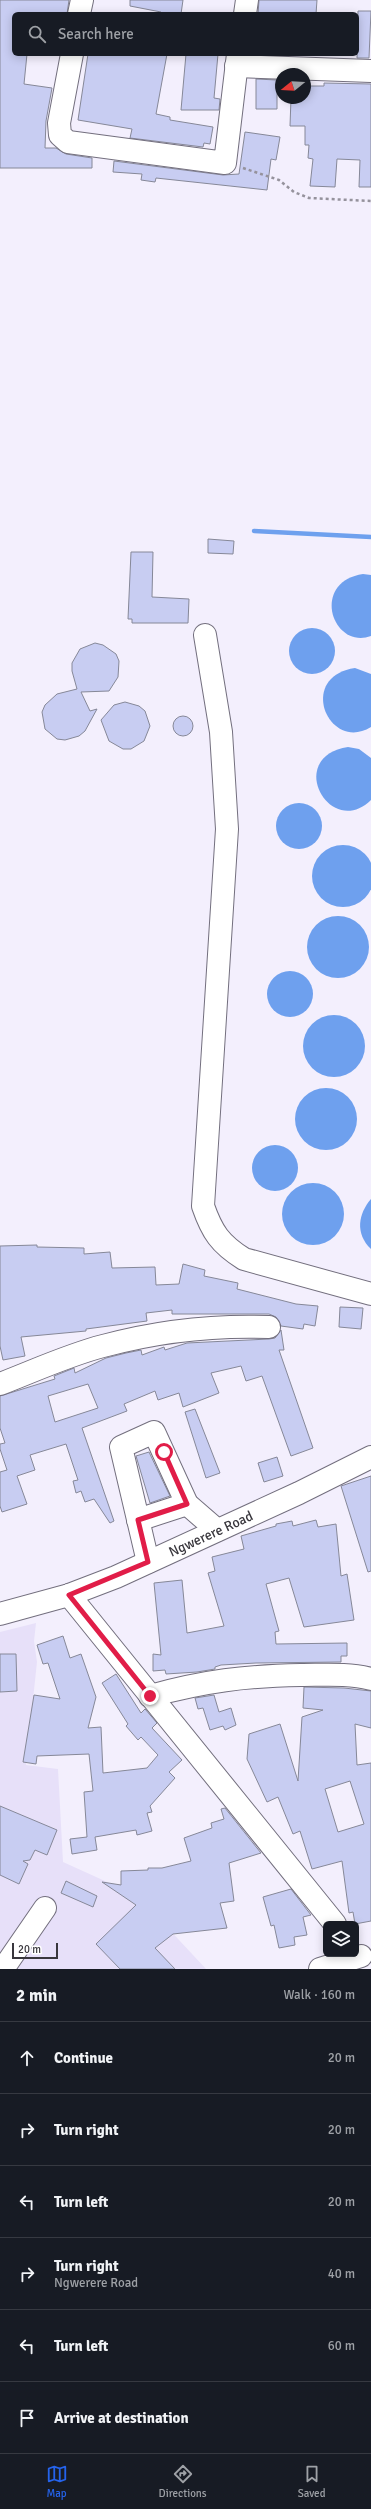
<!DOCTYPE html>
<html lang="en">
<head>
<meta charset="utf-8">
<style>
	:root { --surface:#171b24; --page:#20242c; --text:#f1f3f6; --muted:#9ea1a6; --line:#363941; --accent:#2563eb }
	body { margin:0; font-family:Signika,sans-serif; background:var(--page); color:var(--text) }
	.controls { position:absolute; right:12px; bottom:12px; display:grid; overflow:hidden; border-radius:6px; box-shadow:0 2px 10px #0003 }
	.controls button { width:36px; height:36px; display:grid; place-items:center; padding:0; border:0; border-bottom:1px solid var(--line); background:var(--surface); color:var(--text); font:20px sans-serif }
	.compass { position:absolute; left:275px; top:68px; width:36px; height:36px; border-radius:50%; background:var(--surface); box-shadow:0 2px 10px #0003; rotate:252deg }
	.scale { position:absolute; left:12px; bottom:10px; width:46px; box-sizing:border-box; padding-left:4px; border:2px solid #39373d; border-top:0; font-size:11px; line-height:14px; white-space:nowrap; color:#39373d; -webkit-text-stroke:3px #fff; paint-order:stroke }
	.stop { position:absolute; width:12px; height:12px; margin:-9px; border:3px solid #e11d48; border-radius:50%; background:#fff }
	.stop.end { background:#e11d48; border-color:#fff; box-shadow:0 1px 4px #0008 }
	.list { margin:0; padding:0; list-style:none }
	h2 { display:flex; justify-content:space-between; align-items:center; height:52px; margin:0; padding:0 16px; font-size:17px }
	h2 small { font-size:13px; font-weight:400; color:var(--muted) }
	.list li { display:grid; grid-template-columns:26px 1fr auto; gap:12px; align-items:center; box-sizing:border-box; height:72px; padding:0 16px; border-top:1px solid var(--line) }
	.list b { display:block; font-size:15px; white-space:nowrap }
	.list p { margin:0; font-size:13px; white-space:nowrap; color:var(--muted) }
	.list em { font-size:13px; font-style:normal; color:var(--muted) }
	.icon { flex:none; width:22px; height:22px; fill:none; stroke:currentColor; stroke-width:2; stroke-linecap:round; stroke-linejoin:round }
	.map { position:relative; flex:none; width:371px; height:1969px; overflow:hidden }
	.search { position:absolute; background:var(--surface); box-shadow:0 2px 10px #0003; left:12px; right:12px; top:12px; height:44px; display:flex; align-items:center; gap:10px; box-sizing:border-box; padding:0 14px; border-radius:6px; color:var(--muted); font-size:15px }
	.sheet { height:484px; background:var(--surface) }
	nav { display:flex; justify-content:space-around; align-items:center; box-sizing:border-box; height:56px; border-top:1px solid var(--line); background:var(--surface); font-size:11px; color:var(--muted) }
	nav a { display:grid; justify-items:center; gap:2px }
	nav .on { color:var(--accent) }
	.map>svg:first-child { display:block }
	.built { fill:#e7e0f9 }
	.water { fill:#6ea0ee }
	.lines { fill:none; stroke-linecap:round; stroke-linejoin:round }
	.stream { stroke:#6ea0ee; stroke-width:4.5 }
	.building { fill:#c8cdf2; stroke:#868898; fill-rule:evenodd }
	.minor-casing { stroke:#736f7e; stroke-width:24 }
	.path { stroke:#95929c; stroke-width:2.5; stroke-dasharray:3 3; stroke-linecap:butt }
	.minor { stroke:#fff; stroke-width:22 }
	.route { stroke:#e11d48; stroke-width:5 }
	.labels { text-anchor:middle; stroke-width:4; stroke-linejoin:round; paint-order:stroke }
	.street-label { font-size:14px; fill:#39373d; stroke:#fff }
</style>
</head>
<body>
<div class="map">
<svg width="371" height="1969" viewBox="0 0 371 1969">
	<rect width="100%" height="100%" fill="#f3effd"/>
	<!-- built -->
	<polygon class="built" points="36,1623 34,1641 37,1662 26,1765 58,1769 63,1862 138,1896 206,1969 0,1969 0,1632"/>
	<!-- water -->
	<g class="water">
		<path d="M363,574L371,575V636C332,650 310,582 363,574Z"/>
		<circle cx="312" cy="651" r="23"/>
		<path d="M355,668L371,674V727C329,753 296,677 355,668Z"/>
		<path d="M348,747L359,749L371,758V800C330,840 284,757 348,747Z"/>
		<circle cx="299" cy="826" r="23"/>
		<circle cx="343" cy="876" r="31"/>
		<circle cx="338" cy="947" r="31"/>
		<circle cx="290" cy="994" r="23"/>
		<circle cx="334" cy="1046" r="31"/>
		<circle cx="326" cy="1119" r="31"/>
		<circle cx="275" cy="1168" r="23"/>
		<circle cx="313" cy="1214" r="31"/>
		<path d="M371,1199V1249C355,1234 358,1214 371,1199Z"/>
	</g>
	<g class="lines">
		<!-- stream -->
		<polyline class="stream" points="254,531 371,537"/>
	</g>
	<!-- building -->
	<g class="building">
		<polygon points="0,0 69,0 67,14 14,14 14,54 27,54 24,84 52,88 46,121 45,148 56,148 66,154 92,158 92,168 0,168"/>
		<polygon points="130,0 183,0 181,14 161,14 161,12 130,6"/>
		<polygon points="259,0 317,0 316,14 258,14"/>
		<polygon points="358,11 371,11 369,58 357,58"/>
		<polygon points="88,54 167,54 156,114 170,117 170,120 213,127 210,144 204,143 203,147 130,138 132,129 78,120"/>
		<polygon points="186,54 218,54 214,98 220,99 219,110 181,110"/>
		<polygon points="256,79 277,80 277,109 256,109"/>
		<polygon points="324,83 371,84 371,187 359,187 360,160 337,159 335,187 310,186 313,159 308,158 309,145 305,145 305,126 290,126 291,98 305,98 305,86 324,86"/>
		<polygon points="245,132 280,137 276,160 271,159 267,190 156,178 155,182 141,180 142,174 113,172 114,161 223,175 239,174"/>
		<polygon points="208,539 234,541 233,554 208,553"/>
		<polygon points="131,552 153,552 152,597 189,599 188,623 132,623 132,619 128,619"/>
		<polygon points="95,643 103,645 116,654 119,661 118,677 109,691 81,692 90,711 97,709 85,731 79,736 65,740 57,739 45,729 42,712 45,705 57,694 77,689 72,671 72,663 80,649"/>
		<polygon points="125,702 139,706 145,711 150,726 144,741 131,749 123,749 109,741 101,720 114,705"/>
		<circle cx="183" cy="726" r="10"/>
		<polygon points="37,1245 37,1247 84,1248 84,1254 110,1252 112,1268 155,1267 156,1285 179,1284 183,1264 205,1270 204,1276 238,1283 237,1289 296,1304 318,1306 315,1326 304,1324 303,1329 281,1326 276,1317 269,1314 172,1314 172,1310 146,1313 147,1321 86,1329 86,1331 21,1337 25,1356 3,1360 0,1346 0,1246"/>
		<polygon points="340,1307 363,1308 361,1329 339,1327"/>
		<path d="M281,1330L284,1350H279L313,1448L291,1456L262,1376L246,1381L241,1366L211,1373L219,1393L183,1407L179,1393L158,1400L155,1391L124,1404L127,1411L82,1428L114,1521L110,1523L94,1499L85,1502L81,1491L76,1493L73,1481L78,1480L66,1444L30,1455L35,1470L17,1476L27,1504L2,1512L0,1506V1472L7,1470L0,1449V1444L5,1443L0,1428V1396L55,1379L54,1376L74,1368L75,1373L106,1358L126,1353L141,1350L142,1355L164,1347L165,1350L187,1343L269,1339L275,1338ZM88,1384L98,1408L55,1422L48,1396Z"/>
		<polygon points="195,1409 220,1473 206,1478 185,1412"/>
		<polygon points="149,1452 170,1496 150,1503 136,1456"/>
		<polygon points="277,1457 283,1476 264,1482 258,1463"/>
		<polygon points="371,1476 371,1571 368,1572 341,1486"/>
		<polygon points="316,1520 318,1527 336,1524 341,1576 347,1574 354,1620 304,1627 289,1578 266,1584 279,1631 275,1632 276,1644 347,1643 347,1656 341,1656 341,1662 256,1663 221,1665 215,1667 215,1669 197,1672 166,1674 165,1670 153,1671 153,1654 161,1655 154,1583 182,1580 187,1633 224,1626 208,1573 215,1571 212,1557 244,1549 241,1536 276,1526 276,1524 292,1521 293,1526"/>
		<polygon points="63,1636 70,1658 81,1654 96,1697 88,1728 101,1727 103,1773 147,1768 158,1755 141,1737 138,1740 126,1726 128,1724 102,1683 116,1674 141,1713 145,1709 157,1723 152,1728 182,1760 169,1772 175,1778 150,1806 152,1812 147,1813 152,1831 137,1835 136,1830 95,1837 97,1850 72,1854 70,1839 87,1837 84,1792 93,1791 89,1754 37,1756 36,1764 23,1762 34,1695 60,1699 48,1663 43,1664 37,1645"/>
		<polygon points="0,1654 16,1654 17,1691 0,1692"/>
		<path d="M304,1687L344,1688L371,1691V1728L355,1724L357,1765L371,1763V1921L355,1924L353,1912L349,1913L342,1861L312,1869L300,1831L293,1834L278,1797L267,1802L247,1759L249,1734L280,1724L298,1781L302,1717L323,1710L303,1708ZM350,1781L364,1824L338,1832L325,1789Z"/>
		<polygon points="214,1695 219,1712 231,1708 236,1725 225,1730 223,1726 210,1730 203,1708 198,1709 195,1698"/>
		<polygon points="0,1806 57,1830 47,1855 35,1850 30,1860 23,1861 28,1864 19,1884 0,1875"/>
		<polygon points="225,1808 261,1853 229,1863 234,1901 220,1903 227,1928 173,1934 155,1948 175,1969 120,1969 96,1944 136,1905 102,1882 121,1885 121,1871 148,1870 148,1868 162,1868 191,1861 184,1838 212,1828 211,1823 224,1819 221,1809"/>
		<polygon points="66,1881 97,1896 93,1907 61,1893"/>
		<polygon points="291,1889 311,1915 303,1917 307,1935 294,1937 295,1945 279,1948 274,1925 271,1926 263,1897"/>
	</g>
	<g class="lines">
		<!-- minor casing -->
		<g class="minor-casing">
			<g id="minor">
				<polyline points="79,14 82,0"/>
				<polyline points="245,14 247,0"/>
				<polyline points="72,54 59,123 60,135 68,142 225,163 238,54"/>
				<polyline points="236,66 371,71"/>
				<path d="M205,635L221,732L227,829L203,1206C212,1232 220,1244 244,1259L371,1294"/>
				<path d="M0,1384C34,1371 68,1355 103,1346C158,1331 212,1325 269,1327"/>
				<polyline points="138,1520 187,1504"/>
				<polyline points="148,1562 121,1447 154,1432 187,1504 217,1530"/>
				<polyline points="69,1595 335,1924"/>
				<path id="s1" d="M0,1614L69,1595L116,1577L299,1493L371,1457"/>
				<path d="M150,1696C205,1681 245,1676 301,1675C324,1675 349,1673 371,1679"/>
				<polyline points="3,1969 45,1908"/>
				<polyline points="320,1969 361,1956"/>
			</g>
		</g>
		<!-- path -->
		<polyline class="path" points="243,168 279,180 294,192 309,198 371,201"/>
		<!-- minor -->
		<use href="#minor" class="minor"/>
	</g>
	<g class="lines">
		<!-- route -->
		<polyline class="route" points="150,1696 69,1595 148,1562 138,1520 187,1504 164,1452"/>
	</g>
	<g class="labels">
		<!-- street labels -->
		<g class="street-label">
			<text dy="5" stroke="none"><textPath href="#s1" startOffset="226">Ngwerere Road</textPath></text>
		</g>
	</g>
</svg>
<div class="controls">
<button><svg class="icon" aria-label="layers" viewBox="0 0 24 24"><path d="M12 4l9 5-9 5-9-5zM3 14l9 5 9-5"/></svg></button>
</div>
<svg class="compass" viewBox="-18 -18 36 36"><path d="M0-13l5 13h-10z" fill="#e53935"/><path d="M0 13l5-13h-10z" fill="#9ea1a6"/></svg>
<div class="scale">20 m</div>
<div class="stop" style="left:164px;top:1452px"></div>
<div class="stop end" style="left:150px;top:1696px"></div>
<div class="search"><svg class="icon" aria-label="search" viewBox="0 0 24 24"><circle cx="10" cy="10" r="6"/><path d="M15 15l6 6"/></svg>Search here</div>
</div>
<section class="sheet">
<h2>2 min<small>Walk · 160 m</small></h2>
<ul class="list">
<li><svg class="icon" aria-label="ahead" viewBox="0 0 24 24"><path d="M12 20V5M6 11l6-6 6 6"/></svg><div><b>Continue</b></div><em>20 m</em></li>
<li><svg class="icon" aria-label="right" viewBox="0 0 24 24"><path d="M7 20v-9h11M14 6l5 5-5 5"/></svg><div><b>Turn right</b></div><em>20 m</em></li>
<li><svg class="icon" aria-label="left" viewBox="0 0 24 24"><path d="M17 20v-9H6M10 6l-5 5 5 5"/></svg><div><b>Turn left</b></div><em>20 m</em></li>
<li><svg class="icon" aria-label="right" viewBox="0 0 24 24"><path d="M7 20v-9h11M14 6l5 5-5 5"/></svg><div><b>Turn right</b><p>Ngwerere Road</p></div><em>40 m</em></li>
<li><svg class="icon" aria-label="left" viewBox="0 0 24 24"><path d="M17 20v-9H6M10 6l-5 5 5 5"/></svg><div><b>Turn left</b></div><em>60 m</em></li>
<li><svg class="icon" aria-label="arrive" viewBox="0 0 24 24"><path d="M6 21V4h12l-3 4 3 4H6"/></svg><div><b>Arrive at destination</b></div></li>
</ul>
</section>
<nav>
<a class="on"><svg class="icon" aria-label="map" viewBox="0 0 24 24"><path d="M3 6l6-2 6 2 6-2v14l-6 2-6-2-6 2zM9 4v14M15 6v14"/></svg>Map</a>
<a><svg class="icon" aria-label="directions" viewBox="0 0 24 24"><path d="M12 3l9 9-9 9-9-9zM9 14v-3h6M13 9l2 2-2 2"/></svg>Directions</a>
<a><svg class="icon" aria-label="saved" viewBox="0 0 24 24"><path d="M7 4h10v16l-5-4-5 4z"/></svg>Saved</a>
</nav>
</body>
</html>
